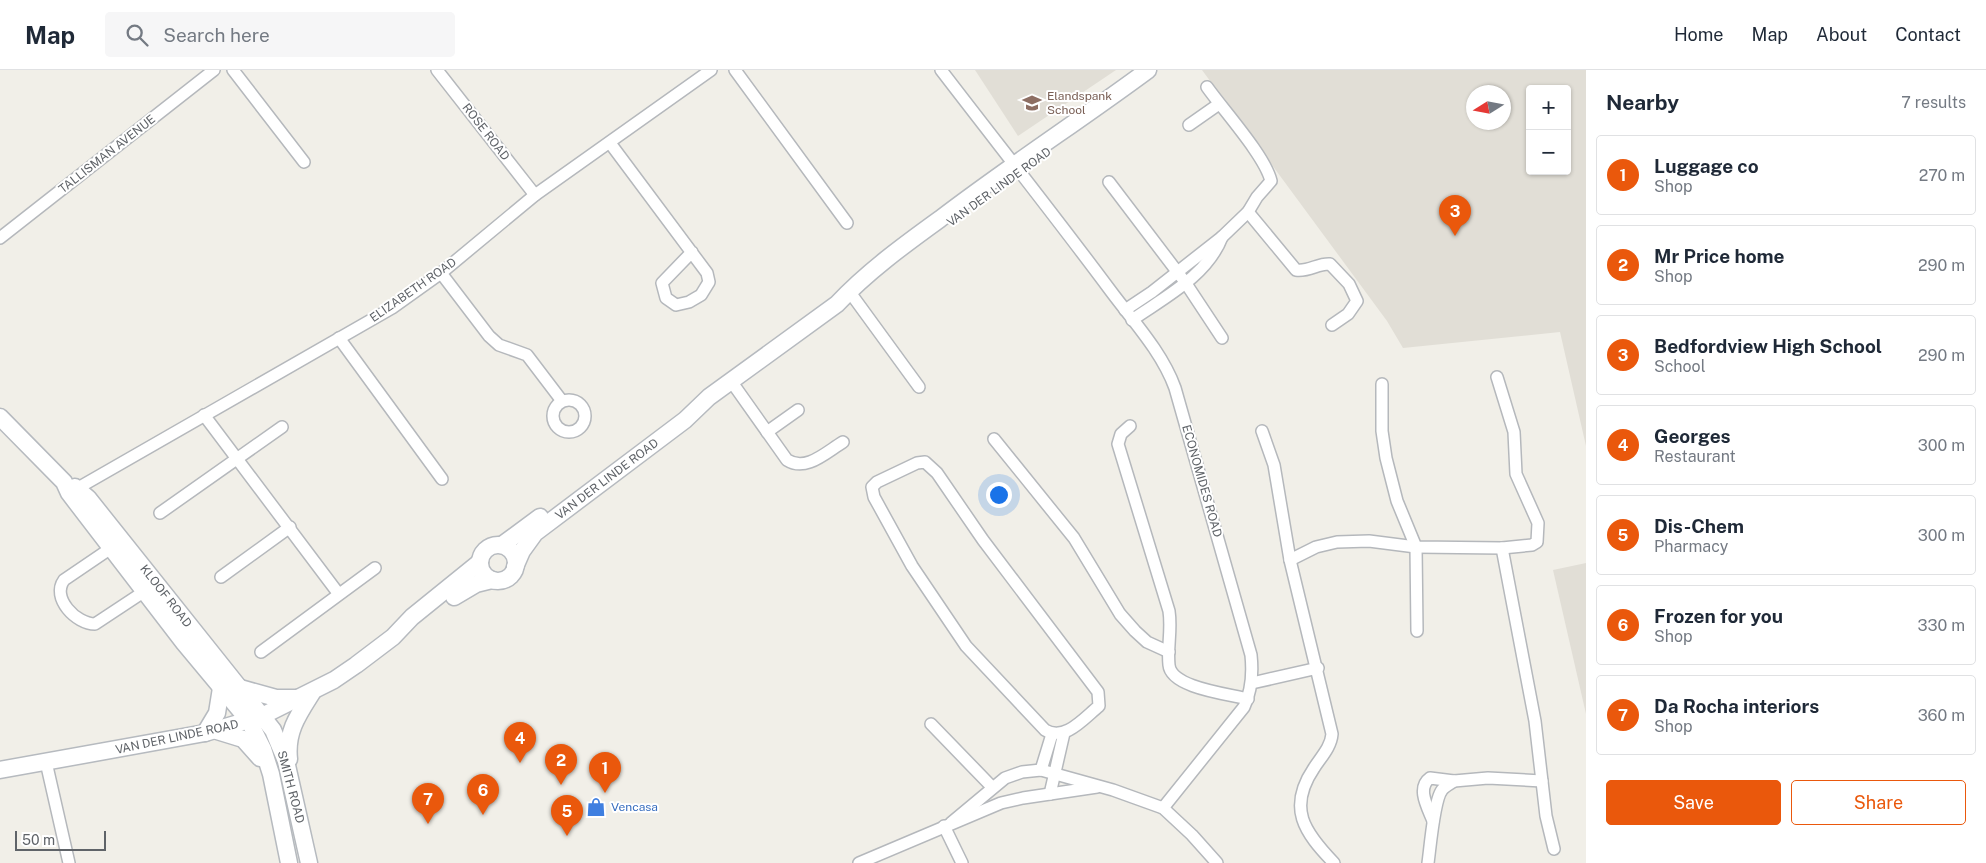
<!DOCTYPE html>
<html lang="en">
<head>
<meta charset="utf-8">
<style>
	:root { --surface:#fff; --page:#f6f6f7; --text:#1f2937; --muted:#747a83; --line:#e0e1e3; --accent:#ea580c }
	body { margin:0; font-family:"Public Sans",sans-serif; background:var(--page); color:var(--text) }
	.controls { position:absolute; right:15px; top:15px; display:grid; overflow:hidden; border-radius:5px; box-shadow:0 1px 4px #0004 }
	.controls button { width:45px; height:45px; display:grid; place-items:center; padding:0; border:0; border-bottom:1px solid var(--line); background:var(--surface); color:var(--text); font:25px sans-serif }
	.compass { position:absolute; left:1466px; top:15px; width:45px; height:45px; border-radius:50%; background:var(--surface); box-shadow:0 1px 4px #0004; rotate:259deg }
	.scale { position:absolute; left:15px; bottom:12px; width:91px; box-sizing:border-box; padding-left:5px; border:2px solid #5f6368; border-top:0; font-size:14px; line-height:18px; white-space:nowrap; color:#5f6368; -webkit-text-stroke:4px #fff; paint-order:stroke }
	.you { position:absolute; left:998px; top:424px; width:18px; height:18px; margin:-12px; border:4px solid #fff; border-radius:50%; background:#1a73e8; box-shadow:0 0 0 8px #1a73e833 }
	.badge { display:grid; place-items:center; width:32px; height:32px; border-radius:50%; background:var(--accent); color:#fff; font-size:16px; font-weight:700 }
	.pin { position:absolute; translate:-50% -41px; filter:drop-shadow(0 1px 2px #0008) }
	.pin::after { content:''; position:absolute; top:26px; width:18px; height:15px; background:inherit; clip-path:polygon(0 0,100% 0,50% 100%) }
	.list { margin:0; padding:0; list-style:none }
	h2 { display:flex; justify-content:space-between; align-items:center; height:65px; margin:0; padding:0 20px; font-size:21px }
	h2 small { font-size:16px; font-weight:400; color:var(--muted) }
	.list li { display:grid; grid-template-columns:32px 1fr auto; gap:15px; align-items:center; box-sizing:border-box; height:80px; margin:0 10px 10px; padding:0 10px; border:1px solid var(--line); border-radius:5px }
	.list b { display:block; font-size:19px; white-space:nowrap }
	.list p { margin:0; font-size:16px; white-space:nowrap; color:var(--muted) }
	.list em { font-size:16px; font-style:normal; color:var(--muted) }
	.actions { display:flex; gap:10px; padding:15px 20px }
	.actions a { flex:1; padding:11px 0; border:1px solid var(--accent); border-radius:5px; text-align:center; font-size:18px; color:var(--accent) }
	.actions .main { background:var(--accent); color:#fff }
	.icon { flex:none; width:28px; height:28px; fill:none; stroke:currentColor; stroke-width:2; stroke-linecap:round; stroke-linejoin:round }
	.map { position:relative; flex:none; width:1586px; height:793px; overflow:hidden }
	header { display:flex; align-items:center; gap:30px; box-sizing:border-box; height:70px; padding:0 25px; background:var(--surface); border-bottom:1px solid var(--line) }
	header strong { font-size:24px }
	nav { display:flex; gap:28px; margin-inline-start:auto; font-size:18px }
	.search { width:350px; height:45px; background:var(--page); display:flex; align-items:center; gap:12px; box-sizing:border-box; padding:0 18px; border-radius:5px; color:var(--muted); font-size:19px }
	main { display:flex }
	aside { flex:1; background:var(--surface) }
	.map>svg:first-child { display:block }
	.education { fill:#e1ded6; fill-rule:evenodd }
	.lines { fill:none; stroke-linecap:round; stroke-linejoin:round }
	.street-casing { stroke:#b5b8bc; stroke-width:14 }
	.secondary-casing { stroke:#b6babf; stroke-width:19 }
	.street { stroke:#fff; stroke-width:11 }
	.secondary { stroke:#fff; stroke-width:16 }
	.labels { text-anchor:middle; stroke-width:4; stroke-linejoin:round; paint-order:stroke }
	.education-label { font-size:12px; fill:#785e54; stroke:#fff; text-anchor:start }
	.street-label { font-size:12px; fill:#5f6368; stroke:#fff }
	.shop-label { font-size:12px; fill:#366cbe; stroke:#fff; text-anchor:start }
</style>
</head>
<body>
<header>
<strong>Map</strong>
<div class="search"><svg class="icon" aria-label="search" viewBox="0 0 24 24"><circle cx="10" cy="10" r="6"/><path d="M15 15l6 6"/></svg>Search here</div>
<nav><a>Home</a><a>Map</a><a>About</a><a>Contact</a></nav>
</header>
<main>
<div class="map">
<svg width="1586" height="793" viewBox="0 0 1586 793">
	<rect width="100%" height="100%" fill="#f1efe8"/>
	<!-- education -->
	<g class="education">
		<polygon points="975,0 1116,0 1018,66"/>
		<path d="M1202,0H1586V376L1560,262L1403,278L1387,251ZM1530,19H1567V101H1530ZM1474,22H1504V52H1474Z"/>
		<polygon points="1586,493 1586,644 1553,500"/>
	</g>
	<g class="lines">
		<!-- street casing -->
		<g class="street-casing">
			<g id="street">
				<polyline points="233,0 304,92"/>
				<polyline points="437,0 535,125"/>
				<polyline points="735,0 847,153"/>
				<path d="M941,0C997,73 1055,146 1110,220C1133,251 1162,282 1175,318L1251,585C1253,604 1252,620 1244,637L1163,738"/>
				<polyline points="1189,55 1219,34"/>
				<polyline points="610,73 707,203 709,212 701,225 689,232 676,235 666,228 662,213 692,182"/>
				<polyline points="1109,112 1185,212 1222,268"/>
				<path d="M1248,142L1296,200C1309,202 1318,193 1330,194L1349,214L1357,231L1348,244L1332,255"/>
				<polyline points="0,168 214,0"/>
				<polyline points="441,203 489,266 499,275 527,285 562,331"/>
				<polyline points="849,221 919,317"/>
				<path d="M1125,240L1152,222L1222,167L1248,142L1257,127L1271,111C1265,86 1224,41 1207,17"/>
				<path d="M1132,250C1165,227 1207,206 1222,167"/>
				<polyline points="339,268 442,409"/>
				<path d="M731,311L787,390C806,402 825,383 843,372"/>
				<polyline points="1382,314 1382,361 1386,388 1397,431 1416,477 1417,561"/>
				<circle cx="569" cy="346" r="16"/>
				<polyline points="204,345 338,523"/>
				<path d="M1130,356L1121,364L1118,374L1169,541C1172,560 1167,577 1169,595C1171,618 1229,624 1248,629"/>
				<path d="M1262,361L1274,395L1290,490L1332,664C1331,677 1321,687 1314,698C1287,738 1304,762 1334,793"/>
				<polyline points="767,362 798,340"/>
				<polyline points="994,369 1074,468 1120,544 1135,561 1147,572 1169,582"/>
				<path d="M925,392L937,403L983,470L1098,622L1099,636C1084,648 1065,672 1045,660L966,576L912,496L874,427L872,417L877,412L917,393Z"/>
				<polyline points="71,422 392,238 441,203 535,125 711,0"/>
				<polyline points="160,443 282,357"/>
				<path d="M117,474L64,510C51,528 76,554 95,554L151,517"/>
				<polyline points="1502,478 1535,651 1546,746 1554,779"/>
				<polyline points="1290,490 1316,477 1337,472 1369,471 1416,477 1502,478 1532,475 1537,472 1538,453 1516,404 1514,362 1497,307"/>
				<polyline points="221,507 290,457"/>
				<polyline points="261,582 375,498"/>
				<polyline points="1252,613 1318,598"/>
				<polyline points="931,654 992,717"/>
				<polyline points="46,692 69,793"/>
				<polyline points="1041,700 1052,664"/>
				<polyline points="1050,724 1064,663"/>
				<path d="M1433,751C1428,738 1416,718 1430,708L1454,711L1488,708L1542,711"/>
				<polyline points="951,753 1005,708 1022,702 1041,700 1113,720 1163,738 1192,765 1217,793"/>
				<polyline points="944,756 962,793"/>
				<polyline points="859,793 1001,733 1023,728 1097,717"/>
				<path d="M1428,793C1430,779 1434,730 1442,720C1445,716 1450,714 1454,711"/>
			</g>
		</g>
		<!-- secondary casing -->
		<g class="secondary-casing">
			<g id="secondary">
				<polyline points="0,347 64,412 69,423 184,573 249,651 263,679 271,704 289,793"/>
				<polyline points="75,417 88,428 273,660 286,691 309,793"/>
				<polyline points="502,475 540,447"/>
				<circle cx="498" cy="493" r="18"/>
				<path d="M515,497L522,481L535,463L685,350L709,327L837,234C867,202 904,175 940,149C1008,97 1079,51 1148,0"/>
				<polyline points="454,527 476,514 492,510"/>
				<polyline points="240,618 276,628 297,628"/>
				<polyline points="217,661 243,669 260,688"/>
				<polyline points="205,663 217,643 221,618"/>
				<path d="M289,689C286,662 298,645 312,623"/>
				<polyline points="0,700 205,663 262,646 334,610 356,595 393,567 412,547 480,492"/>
			</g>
		</g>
		<!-- street -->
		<use href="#street" class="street"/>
		<!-- secondary -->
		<use href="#secondary" class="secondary"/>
	</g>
	<!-- icons -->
	<defs>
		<g id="school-bare" transform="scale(1.5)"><path d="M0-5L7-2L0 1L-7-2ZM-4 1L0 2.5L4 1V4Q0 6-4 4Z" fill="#8d6e63" stroke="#fff" stroke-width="2.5" paint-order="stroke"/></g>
		<g id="shop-bare" transform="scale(1.5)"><path d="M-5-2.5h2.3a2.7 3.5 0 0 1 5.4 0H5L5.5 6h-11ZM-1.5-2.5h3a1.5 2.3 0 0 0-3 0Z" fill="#3f7fe0" stroke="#fff" stroke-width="2.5" paint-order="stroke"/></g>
	</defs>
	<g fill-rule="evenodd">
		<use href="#school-bare" x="1032" y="33"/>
		<use href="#shop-bare" x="596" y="737"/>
	</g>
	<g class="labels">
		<!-- education labels -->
		<g class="education-label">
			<text x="1047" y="30">Elandspank<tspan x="1047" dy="14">School</tspan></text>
		</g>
		<!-- street labels -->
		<g class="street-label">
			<text transform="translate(486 62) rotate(52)" y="4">ROSE ROAD</text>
			<text transform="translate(107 84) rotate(-38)" y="4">TALLISMAN AVENUE</text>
			<text transform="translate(999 117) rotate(-36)" y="4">VAN DER LINDE ROAD</text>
			<text transform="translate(413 220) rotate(-35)" y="4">ELIZABETH ROAD</text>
			<text transform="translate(607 409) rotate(-37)" y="4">VAN DER LINDE ROAD</text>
			<text transform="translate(1202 411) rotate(74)" y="4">ECONOMIDES ROAD</text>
			<text transform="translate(166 526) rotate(52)" y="4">KLOOF ROAD</text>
			<text transform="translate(177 667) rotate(-12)" y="4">VAN DER LINDE ROAD</text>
			<text transform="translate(291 717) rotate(75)" y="4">SMITH ROAD</text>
		</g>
		<!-- shop labels -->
		<g class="shop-label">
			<text x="611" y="741">Vencasa</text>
		</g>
	</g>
</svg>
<div class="controls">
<button>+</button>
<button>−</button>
</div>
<svg class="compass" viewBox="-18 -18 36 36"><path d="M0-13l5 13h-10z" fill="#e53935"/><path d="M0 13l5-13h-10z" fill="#747a83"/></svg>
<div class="scale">50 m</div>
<div class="you"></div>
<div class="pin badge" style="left:605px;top:723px">1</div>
<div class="pin badge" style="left:561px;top:715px">2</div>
<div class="pin badge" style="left:1455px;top:166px">3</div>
<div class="pin badge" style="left:520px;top:693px">4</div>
<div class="pin badge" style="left:567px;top:766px">5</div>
<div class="pin badge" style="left:483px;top:745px">6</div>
<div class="pin badge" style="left:428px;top:754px">7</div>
</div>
<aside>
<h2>Nearby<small>7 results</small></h2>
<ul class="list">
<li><span class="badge">1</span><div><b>Luggage co</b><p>Shop</p></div><em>270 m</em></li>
<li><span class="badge">2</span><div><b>Mr Price home</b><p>Shop</p></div><em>290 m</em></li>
<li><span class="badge">3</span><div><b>Bedfordview High School</b><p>School</p></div><em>290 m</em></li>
<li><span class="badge">4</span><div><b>Georges</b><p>Restaurant</p></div><em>300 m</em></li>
<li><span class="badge">5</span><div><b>Dis-Chem</b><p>Pharmacy</p></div><em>300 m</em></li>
<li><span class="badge">6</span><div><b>Frozen for you</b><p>Shop</p></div><em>330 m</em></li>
<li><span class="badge">7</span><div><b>Da Rocha interiors</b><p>Shop</p></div><em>360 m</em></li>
</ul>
<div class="actions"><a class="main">Save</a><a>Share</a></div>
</aside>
</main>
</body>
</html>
